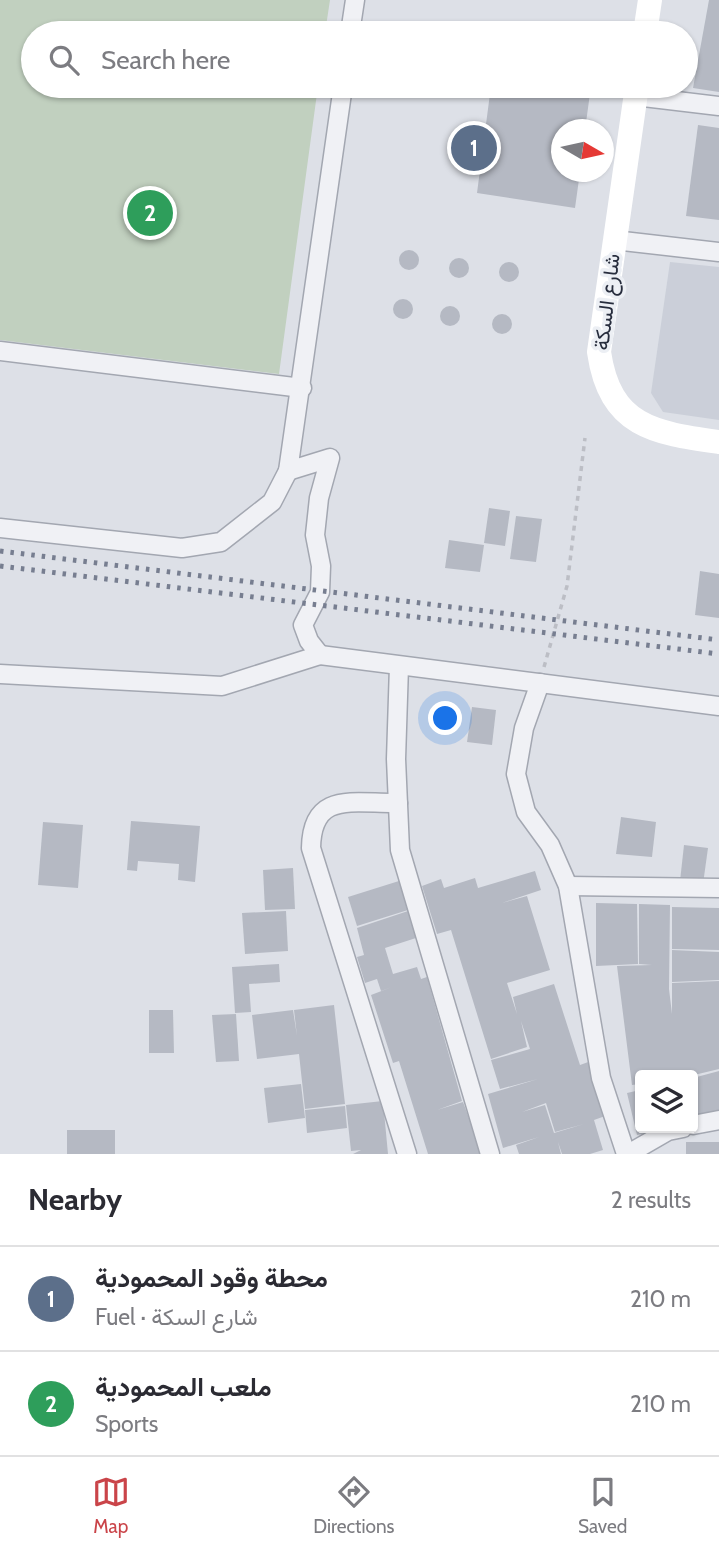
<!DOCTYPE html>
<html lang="en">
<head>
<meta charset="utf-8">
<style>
	:root { --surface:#fff; --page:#f7f7f7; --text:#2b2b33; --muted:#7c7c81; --line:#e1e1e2; --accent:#ca4449 }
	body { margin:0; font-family:Cabin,Vazirmatn,sans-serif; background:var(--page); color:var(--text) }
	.controls { position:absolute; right:21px; bottom:21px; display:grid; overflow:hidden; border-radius:7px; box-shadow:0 2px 5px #0004 }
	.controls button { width:63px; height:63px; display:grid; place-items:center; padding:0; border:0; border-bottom:2px solid var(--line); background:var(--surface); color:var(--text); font:35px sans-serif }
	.compass { position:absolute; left:551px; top:119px; width:63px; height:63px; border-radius:50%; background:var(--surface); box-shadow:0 2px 5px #0004; rotate:99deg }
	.you { position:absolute; left:446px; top:719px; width:24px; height:24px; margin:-18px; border:5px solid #fff; border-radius:50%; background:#1a73e8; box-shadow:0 0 0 10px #1a73e833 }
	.badge { display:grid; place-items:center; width:46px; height:46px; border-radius:50%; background:var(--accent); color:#fff; font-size:23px; font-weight:700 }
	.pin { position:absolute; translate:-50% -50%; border:4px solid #fff; box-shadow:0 2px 7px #0006 }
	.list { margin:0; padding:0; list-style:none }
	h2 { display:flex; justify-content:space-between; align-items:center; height:91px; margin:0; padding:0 28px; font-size:30px }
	h2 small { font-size:23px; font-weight:400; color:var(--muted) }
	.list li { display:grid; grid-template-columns:46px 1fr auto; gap:21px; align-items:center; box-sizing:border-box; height:105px; padding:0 28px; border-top:2px solid var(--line) }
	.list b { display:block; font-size:26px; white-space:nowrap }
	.list p { margin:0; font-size:23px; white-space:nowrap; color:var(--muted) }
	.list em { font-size:23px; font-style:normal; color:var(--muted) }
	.icon { flex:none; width:38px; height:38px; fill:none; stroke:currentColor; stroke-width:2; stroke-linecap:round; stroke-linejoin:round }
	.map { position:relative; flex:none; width:719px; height:1154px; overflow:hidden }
	.search { position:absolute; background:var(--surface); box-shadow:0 2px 5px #0004; left:21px; right:21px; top:21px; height:77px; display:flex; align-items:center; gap:18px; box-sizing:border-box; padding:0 24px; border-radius:38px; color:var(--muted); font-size:26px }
	.sheet { height:301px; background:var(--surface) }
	nav { display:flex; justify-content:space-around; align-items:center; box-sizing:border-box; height:98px; border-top:2px solid var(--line); background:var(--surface); font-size:19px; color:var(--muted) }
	nav a { display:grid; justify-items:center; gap:4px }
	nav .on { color:var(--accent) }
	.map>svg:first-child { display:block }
	.built { fill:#cbcfd9 }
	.green { fill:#c1d0bf }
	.building { fill:#b5b9c3; fill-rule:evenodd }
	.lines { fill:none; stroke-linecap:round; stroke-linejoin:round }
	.street-casing { stroke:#a3a7b1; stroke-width:21 }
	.path { stroke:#bcbec5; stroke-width:3.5; stroke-dasharray:5 5; stroke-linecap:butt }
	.street { stroke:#f0f1f5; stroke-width:18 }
	.secondary { stroke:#fff; stroke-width:24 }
	.rail { stroke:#777e90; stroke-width:5; stroke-dasharray:3.5 7; stroke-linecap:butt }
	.labels { text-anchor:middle; stroke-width:7; stroke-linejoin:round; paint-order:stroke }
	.street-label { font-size:21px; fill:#272d3d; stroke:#eceff4 }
</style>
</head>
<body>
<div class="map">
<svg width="719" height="1154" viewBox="0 0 719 1154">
	<rect width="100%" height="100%" fill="#dde0e7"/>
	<!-- built -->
	<polygon class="built" points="670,262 719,267 719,420 663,412 651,393"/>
	<!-- green -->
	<polygon class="green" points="0,0 330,0 325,33 33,33 33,86 318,86 279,374 0,340"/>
	<!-- building -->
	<g class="building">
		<polygon points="709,0 719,0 719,92 693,88"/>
		<polygon points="491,86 591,86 585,130 562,130 562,172 580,172 575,208 477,193"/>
		<polygon points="698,125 719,128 719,220 686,216"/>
		<circle cx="409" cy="260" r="10"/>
		<circle cx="459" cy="268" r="10"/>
		<circle cx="509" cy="272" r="10"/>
		<circle cx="403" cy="309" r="10"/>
		<circle cx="450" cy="316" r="10"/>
		<circle cx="502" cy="324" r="10"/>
		<polygon points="489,508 510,511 505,546 484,543"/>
		<polygon points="516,516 542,519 536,562 510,559"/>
		<polygon points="449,540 484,545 480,572 445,568"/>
		<polygon points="700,571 719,574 719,618 695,615"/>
		<polygon points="472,707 496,710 492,745 467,742"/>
		<polygon points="621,817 656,822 652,857 616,854"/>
		<polygon points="131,821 200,826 195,882 178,880 179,864 138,861 137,871 127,870"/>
		<polygon points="43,822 83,825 78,888 38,885"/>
		<polygon points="684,845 708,848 703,884 680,881"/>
		<polygon points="293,868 295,909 265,910 263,870"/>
		<path d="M535,871L541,890L502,903L527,896L550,970L507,983L517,1014L513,997L554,984L580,1065L591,1061L608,1115L594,1120L603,1150L590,1154H562L558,1142L561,1154H519L516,1145L539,1137L503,1148L488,1094L538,1079L500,1089L491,1060L530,1049L521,1021L527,1047L491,1059L451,930L437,934L422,886L441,879L444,888L475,878L478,888ZM546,1103L555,1132L584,1124L554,1133L545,1105L522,1112Z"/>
		<polygon points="399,881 408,910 357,926 348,897"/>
		<polygon points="596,903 637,904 638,964 596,966"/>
		<polygon points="639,904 670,905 669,989 672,1014 672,983 719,981 719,1069 694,1075 640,1075 640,1084 632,1085 617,966 652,965 639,964"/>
		<polygon points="672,907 719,908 719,950 672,949"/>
		<polygon points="286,911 288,951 245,954 242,913"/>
		<polygon points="408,911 416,938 385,948 393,974 417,967 421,979 427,977 462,1101 437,1110 463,1102 482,1154 428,1154 399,1061 393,1063 371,995 392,987 381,991 377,979 365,983 357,957 364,955 357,928"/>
		<polygon points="672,950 719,952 719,980 672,982"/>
		<polygon points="279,964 280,982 249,984 251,1012 235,1013 232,967"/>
		<polygon points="334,1005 345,1104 305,1109 299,1054 257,1059 252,1015 293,1010 297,1036 294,1010"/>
		<polygon points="149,1010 173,1010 174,1053 149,1053"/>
		<polygon points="236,1014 239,1061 216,1062 212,1015"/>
		<polygon points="719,1071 719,1116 693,1123 693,1078"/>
		<polygon points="301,1084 305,1118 268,1123 264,1088"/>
		<polygon points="640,1090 640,1128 665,1129 637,1135 627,1093"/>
		<polygon points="383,1101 388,1154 353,1154 361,1150 351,1151 346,1105"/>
		<polygon points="345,1106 347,1128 307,1133 305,1110"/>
		<rect x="67" y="1130" width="48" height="24"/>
		<rect x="686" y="1142" width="33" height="12"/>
	</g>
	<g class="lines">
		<!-- street casing -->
		<g class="street-casing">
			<g id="street">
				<polyline points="350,33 355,0"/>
				<polyline points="635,96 719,106"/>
				<polyline points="614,240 719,252"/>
				<polyline points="0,351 302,388"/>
				<polyline points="0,528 182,548 221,542 272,502 288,471"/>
				<polyline points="320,655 719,706"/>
				<polyline points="399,666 396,759 400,850 490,1154"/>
				<polyline points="0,674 222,686 320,655 309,641 303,625 320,592 321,566 315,535 319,498 330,458 288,471 343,86"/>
				<polyline points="540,683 524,728 516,774 526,812 550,845 568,886 601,1078 626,1154"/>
				<path d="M398,803C354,804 312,790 311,848L407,1154"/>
				<polyline points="568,886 719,888"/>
				<polyline points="693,1125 719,1120"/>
				<polyline points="628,1154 668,1131 683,1128"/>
			</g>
		</g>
		<!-- path -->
		<polyline class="path" points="544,667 567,586 585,438"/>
		<!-- street -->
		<use href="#street" class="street"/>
		<!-- secondary -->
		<g class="secondary">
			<polyline points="645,33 650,0"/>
			<path d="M637,86L599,352C610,427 654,433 719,442"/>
		</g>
		<!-- rail -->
		<g class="rail">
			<polyline points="0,551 719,640"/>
			<polyline points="0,566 719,654"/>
		</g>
	</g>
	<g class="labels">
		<!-- street labels -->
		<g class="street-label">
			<text transform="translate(607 302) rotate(-83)" y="7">شارع السكة</text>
		</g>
	</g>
</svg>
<div class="controls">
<button><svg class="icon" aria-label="layers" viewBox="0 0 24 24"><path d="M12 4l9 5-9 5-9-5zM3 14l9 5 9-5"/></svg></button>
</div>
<svg class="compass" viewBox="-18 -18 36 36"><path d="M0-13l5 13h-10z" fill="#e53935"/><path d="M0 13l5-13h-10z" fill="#7c7c81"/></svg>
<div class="you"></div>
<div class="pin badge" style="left:474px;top:148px;background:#5c6f8a">1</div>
<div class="pin badge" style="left:150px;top:213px;background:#2e9e5b">2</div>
<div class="search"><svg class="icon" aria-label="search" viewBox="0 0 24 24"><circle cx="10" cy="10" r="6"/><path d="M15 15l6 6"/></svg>Search here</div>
</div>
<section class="sheet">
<h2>Nearby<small>2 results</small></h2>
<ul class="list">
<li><span class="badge" style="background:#5c6f8a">1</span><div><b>محطة وقود المحمودية</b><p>Fuel · شارع السكة</p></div><em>210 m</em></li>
<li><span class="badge" style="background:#2e9e5b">2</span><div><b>ملعب المحمودية</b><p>Sports</p></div><em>210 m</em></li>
</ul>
</section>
<nav>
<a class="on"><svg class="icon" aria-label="map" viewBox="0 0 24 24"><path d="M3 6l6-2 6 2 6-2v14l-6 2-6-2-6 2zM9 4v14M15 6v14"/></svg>Map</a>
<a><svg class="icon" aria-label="directions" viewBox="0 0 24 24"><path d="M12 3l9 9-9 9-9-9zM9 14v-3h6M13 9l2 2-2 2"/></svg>Directions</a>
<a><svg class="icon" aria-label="saved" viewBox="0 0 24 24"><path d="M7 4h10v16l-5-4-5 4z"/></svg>Saved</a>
</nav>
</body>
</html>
